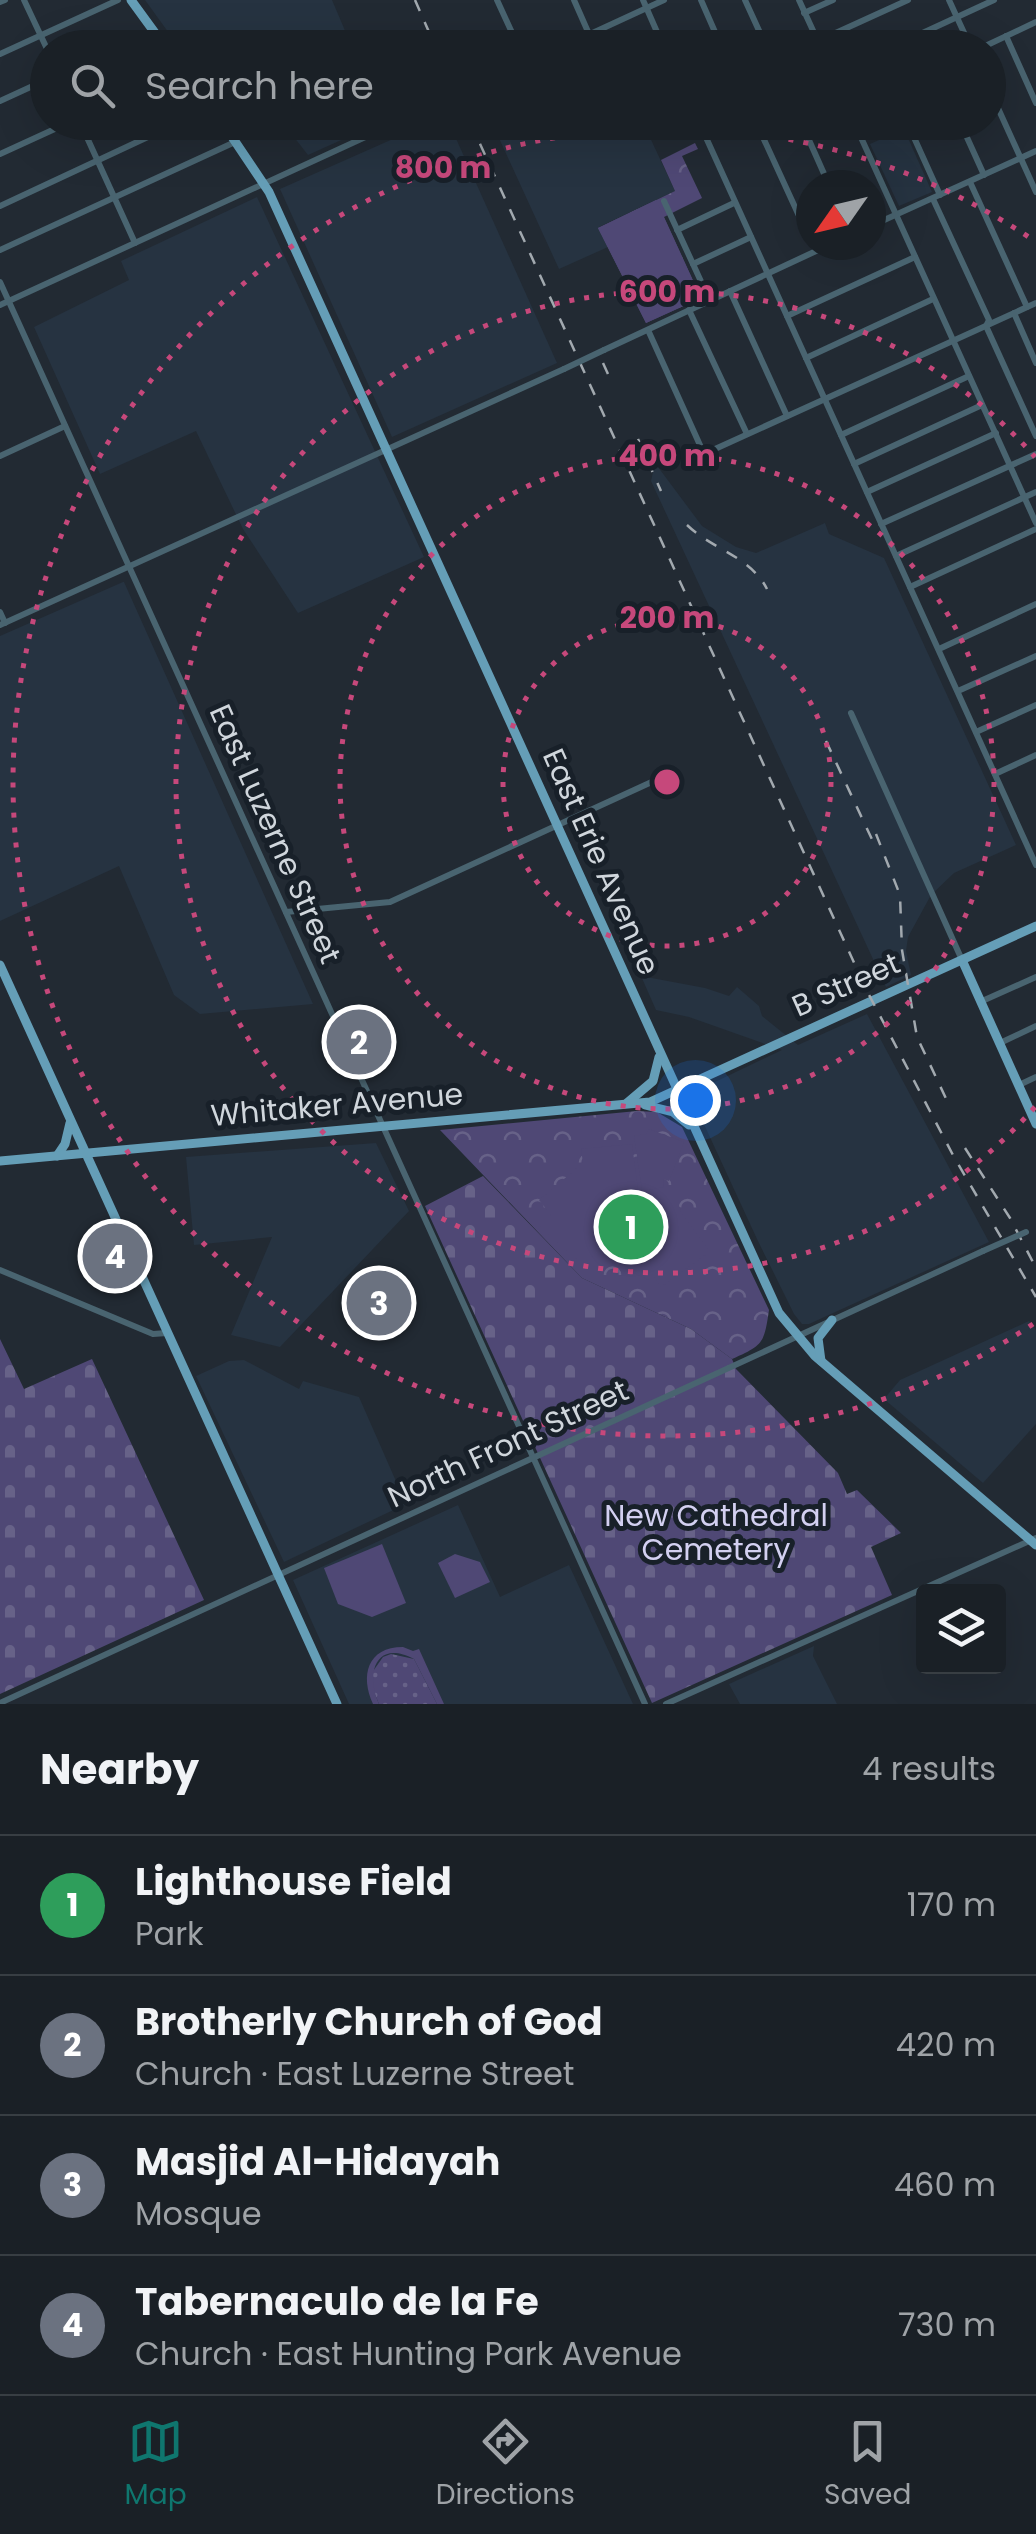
<!DOCTYPE html>
<html lang="en">
<head>
<meta charset="utf-8">
<style>
	:root { --surface:#1a2026; --page:#23282e; --text:#f1f3f6; --muted:#9fa3a7; --line:#383e43; --accent:#0f766e }
	body { margin:0; font-family:Poppins,sans-serif; background:var(--page); color:var(--text) }
	.controls { position:absolute; right:30px; bottom:30px; display:grid; overflow:hidden; border-radius:10px; box-shadow:0 10px 40px #0002 }
	.controls button { width:90px; height:90px; display:grid; place-items:center; padding:0; border:0; border-bottom:2px solid var(--line); background:var(--surface); color:var(--text); font:50px sans-serif }
	.compass { position:absolute; left:796px; top:170px; width:90px; height:90px; border-radius:50%; background:var(--surface); box-shadow:0 10px 40px #0002; rotate:236deg }
	.you { position:absolute; left:695px; top:1100px; width:35px; height:35px; margin:-25px; border:8px solid #fff; border-radius:50%; background:#1a73e8; box-shadow:0 0 0 15px #1a73e833 }
	.badge { display:grid; place-items:center; width:65px; height:65px; border-radius:50%; background:var(--accent); color:#fff; font-size:32px; font-weight:700 }
	.pin { position:absolute; translate:-50% -50%; border:5px solid #fff; box-shadow:0 2px 10px #0006 }
	.list { margin:0; padding:0; list-style:none }
	h2 { display:flex; justify-content:space-between; align-items:center; height:130px; margin:0; padding:0 40px; font-size:42px }
	h2 small { font-size:32px; font-weight:400; color:var(--muted) }
	.list li { display:grid; grid-template-columns:65px 1fr auto; gap:30px; align-items:center; box-sizing:border-box; height:140px; padding:0 40px; border-top:2px solid var(--line) }
	.list b { display:block; font-size:38px; white-space:nowrap }
	.list p { margin:0; font-size:32px; white-space:nowrap; color:var(--muted) }
	.list em { font-size:32px; font-style:normal; color:var(--muted) }
	.icon { flex:none; width:55px; height:55px; fill:none; stroke:currentColor; stroke-width:2; stroke-linecap:round; stroke-linejoin:round }
	.map { position:relative; flex:none; width:1036px; height:1704px; overflow:hidden }
	.search { position:absolute; background:var(--surface); box-shadow:0 10px 40px #0002; left:30px; right:30px; top:30px; height:110px; display:flex; align-items:center; gap:25px; box-sizing:border-box; padding:0 35px; border-radius:55px; color:var(--muted); font-size:38px }
	.sheet { height:690px; background:var(--surface) }
	nav { display:flex; justify-content:space-around; align-items:center; box-sizing:border-box; height:140px; border-top:2px solid var(--line); background:var(--surface); font-size:28px; color:var(--muted) }
	nav a { display:grid; justify-items:center; gap:5px }
	nav .on { color:var(--accent) }
	.map>svg:first-child { display:block }
	.built { fill:#263341 }
	.grass { fill:url(#grass-dots) }
	.forest { fill:url(#forest-crowns) }
	.cemetery { fill:url(#cemetery-stones) }
	.garden { fill:#4f4875 }
	.lines { fill:none; stroke-linecap:round; stroke-linejoin:round }
	.minor { stroke:#496470; stroke-width:6 }
	.major { stroke:#659eb7; stroke-width:9 }
	.rail { stroke:#a2a9af; stroke-width:2.5; stroke-dasharray:12 12; stroke-linecap:butt }
	.minor-bridge { stroke:#496470; stroke-width:6 }
	.ring { fill:none; stroke:#c6487b; stroke-width:5; stroke-dasharray:5 10 }
	.labels { text-anchor:middle; stroke-width:10; stroke-linejoin:round; paint-order:stroke }
	.street-label { font-size:30px; fill:#d0d6dc; stroke:#182029 }
	.park-label { font-size:30px; fill:#d3d0f1; stroke:#182029 }
	.centre { fill:#c6487b; stroke:#182029; stroke-width:5 }
	.ring-label { font-size:30px; text-anchor:middle; font-weight:bold; fill:#c6487b; stroke:#182029; stroke-width:10; stroke-linejoin:round; paint-order:stroke }
</style>
</head>
<body>
<div class="map">
<svg width="1036" height="1704" viewBox="0 0 1036 1704">
	<defs>
		<pattern id="grass-dots" width="8" height="8" patternUnits="userSpaceOnUse" patternTransform="scale(2.5)"><rect width="8" height="8" fill="#4f4875"/><path d="M2 2h.1M6 6h.1" fill="none" stroke="#676288" stroke-width="1.8" stroke-linecap="round"/></pattern>
		<pattern id="forest-crowns" width="20" height="18" patternUnits="userSpaceOnUse" patternTransform="scale(2.5)"><rect width="20" height="18" fill="#4f4875"/><path d="M2 6a3 3 0 1 1 6 0M12 15a3 3 0 1 1 6 0" fill="none" stroke="#676288"/></pattern>
		<pattern id="cemetery-stones" width="16" height="16" patternUnits="userSpaceOnUse" patternTransform="scale(2.5)"><rect width="16" height="16" fill="#4f4875"/><path d="M2 7V4a2 2 0 0 1 4 0v3zM10 15v-3a2 2 0 0 1 4 0v3z" fill="#676288"/></pattern>
	</defs>
	<rect width="100%" height="100%" fill="#222a33"/>
	<!-- built -->
	<g class="built">
		<polygon points="145,0 332,0 352,47 179,47"/>
		<polygon points="283,123 379,123 308,155"/>
		<polygon points="429,123 449,123 557,363 392,437 280,189"/>
		<polygon points="492,123 634,123 646,129 675,191 599,227 608,247 559,269"/>
		<polygon points="904,129 932,192 899,206 870,144"/>
		<polygon points="257,197 424,557 298,613 243,529 196,431 100,474 34,327 129,280 121,261"/>
		<polygon points="655,463 702,526 736,547 756,553 825,523 829,534 884,558 1016,845 954,873 931,895 908,937 906,951 911,975 886,987 651,481"/>
		<polygon points="123,582 124,582 313,1004 200,1014 174,995 119,866 0,921 0,636"/>
		<polygon points="641,976 705,988 729,996 737,987 759,1006 762,1016 798,1045 867,1014 989,1242 809,1324 802,1324 794,1314 757,1239 690,1094 782,1050 689,1017 656,1010"/>
		<polygon points="376,1143 409,1211 280,1347 231,1335 272,1237 194,1245 186,1157"/>
		<polygon points="1029,1321 1036,1330 1036,1424 983,1483 884,1399 900,1380"/>
		<polygon points="244,1360 299,1389 303,1381 359,1397 406,1504 284,1562 196,1376 229,1361"/>
		<polygon points="458,1505 500,1597 569,1565 633,1704 349,1704 293,1580"/>
		<polygon points="814,1646 813,1656 837,1704 740,1704 729,1684"/>
	</g>
	<!-- grass -->
	<polygon class="grass" points="391,1654 414,1659 437,1704 379,1704 373,1690 371,1674 383,1657"/>
	<!-- forest -->
	<g class="forest">
		<polygon points="695,143 698,149 682,156 702,198 664,217 701,298 646,323 598,228 675,191 661,160"/>
		<path d="M637,1111L657,1112L682,1127L769,1310C764,1344 763,1345 732,1359L691,1329L582,1278L440,1130Z"/>
	</g>
	<!-- cemetery -->
	<g class="cemetery">
		<polygon points="483,1176 582,1278 691,1329 732,1359 736,1369 838,1473 847,1494 857,1490 901,1533 871,1547 892,1595 652,1703 425,1206"/>
		<polygon points="0,1339 24,1389 92,1359 204,1600 0,1694"/>
	</g>
	<!-- garden -->
	<g class="garden">
		<polygon points="656,200 701,298 646,323 598,228"/>
		<polygon points="649,1129 684,1142 669,1181 663,1179 664,1187 644,1191 667,1202 671,1199 681,1208 680,1211 708,1249 708,1253 661,1287 652,1274 649,1280 610,1262 637,1201 611,1204 626,1219 584,1266 540,1227 551,1215 539,1200 583,1163 581,1149 632,1144 639,1198 642,1190 634,1136 646,1134"/>
		<polygon points="382,1544 406,1603 372,1617 338,1604 324,1568"/>
		<polygon points="455,1554 480,1562 490,1582 455,1598 438,1563"/>
		<path d="M403,1647L413,1651L419,1649L444,1704H437L414,1659C376,1639 365,1673 379,1704H373C360,1676 367,1647 403,1647Z"/>
	</g>
	<g class="lines">
		<!-- minor -->
		<g class="minor">
			<polyline points="24,0 48,51"/>
			<polyline points="497,0 519,48"/>
			<polyline points="574,0 589,34"/>
			<polyline points="643,0 664,48"/>
			<polyline points="701,0 722,48"/>
			<polyline points="745,0 767,48"/>
			<polyline points="799,0 821,48"/>
			<polyline points="949,0 971,48"/>
			<polyline points="0,2 5,0"/>
			<polyline points="804,13 833,0"/>
			<polyline points="920,34 926,48"/>
			<polyline points="1006,36 1036,103"/>
			<polyline points="818,41 908,0"/>
			<polyline points="117,48 154,31"/>
			<polyline points="560,48 664,0"/>
			<polyline points="890,48 994,0"/>
			<polyline points="981,48 1036,22"/>
			<polyline points="0,54 118,0"/>
			<polyline points="988,86 1036,192"/>
			<polyline points="0,101 48,79"/>
			<polyline points="80,122 135,243"/>
			<polyline points="699,122 1036,865"/>
			<polyline points="756,122 811,242"/>
			<polyline points="801,122 829,185"/>
			<polyline points="854,122 1036,523"/>
			<polyline points="907,122 940,195"/>
			<polyline points="960,122 984,175"/>
			<polyline points="703,133 726,122"/>
			<polyline points="0,154 70,122"/>
			<polyline points="970,182 1027,307"/>
			<polyline points="933,199 989,320 986,326 1036,436"/>
			<polyline points="664,201 710,301"/>
			<polyline points="0,206 180,122"/>
			<polyline points="871,226 1036,151"/>
			<polyline points="677,230 734,203"/>
			<polyline points="0,250 235,142"/>
			<polyline points="693,264 751,237"/>
			<polyline points="0,282 645,1704"/>
			<polyline points="730,291 787,416"/>
			<polyline points="0,305 398,122"/>
			<polyline points="689,310 747,434"/>
			<polyline points="1014,313 1036,363"/>
			<polyline points="787,316 915,257"/>
			<polyline points="648,330 704,454 1036,303"/>
			<polyline points="604,350 829,245"/>
			<polyline points="806,358 933,299"/>
			<polyline points="841,435 969,376"/>
			<polyline points="0,456 65,426"/>
			<polyline points="854,464 982,405"/>
			<polyline points="867,492 996,433"/>
			<polyline points="881,524 1036,454"/>
			<polyline points="896,556 1036,492"/>
			<polyline points="910,587 1036,529"/>
			<polyline points="0,612 5,623"/>
			<polyline points="0,625 564,369"/>
			<polyline points="939,649 1036,604"/>
			<polyline points="958,691 1036,656"/>
			<polyline points="851,713 962,960"/>
			<polyline points="976,732 1036,705"/>
			<polyline points="995,774 1036,755"/>
			<polyline points="286,912 390,902 656,780"/>
			<polyline points="980,1002 1036,977"/>
			<polyline points="1000,1043 1036,1026"/>
			<polyline points="1019,1085 1036,1077"/>
			<polyline points="0,1270 153,1334 167,1333"/>
			<polyline points="0,1703 983,1251"/>
			<polyline points="666,1704 1036,1538"/>
		</g>
		<!-- major -->
		<g class="major">
			<polyline points="131,0 166,48"/>
			<polyline points="222,122 269,192 779,1313 815,1356 1036,1545"/>
			<polyline points="962,960 1036,1124"/>
			<polyline points="0,965 337,1704"/>
			<polyline points="627,1103 653,1081 659,1057"/>
			<polyline points="645,1105 673,1112 689,1125"/>
			<polyline points="57,1156 65,1144 70,1123"/>
			<polyline points="0,1161 650,1102 1036,926"/>
			<polyline points="821,1361 818,1338 832,1320"/>
		</g>
		<!-- rail -->
		<g class="rail">
			<polyline points="415,0 436,48"/>
			<polyline points="470,122 867,991 954,1157 1036,1297"/>
			<polyline points="603,363 608,374"/>
			<polyline points="638,439 661,491"/>
			<path d="M687,525C713,550 750,556 767,589"/>
			<polyline points="826,741 876,848"/>
			<polyline points="876,834 900,895 902,950 917,1037 950,1107"/>
			<polyline points="965,1148 1010,1218 1036,1268"/>
		</g>
		<!-- minor-bridge -->
		<g class="minor-bridge">
			<polyline points="564,369 604,350"/>
			<polyline points="983,1251 1026,1232"/>
		</g>
	</g>
	<!-- distance rings -->
	<g class="ring">
		<circle cx="667" cy="782" r="164"/>
		<circle cx="667" cy="782" r="327"/>
		<path d="M1035 1107A491 491 0 1 1 1035 457"/>
		<path d="M1033 1324A654 654 0 1 1 1033 240"/>
	</g>
	<g class="labels">
		<!-- street labels -->
		<g class="street-label">
			<text transform="translate(275 834) rotate(66)" y="10">East Luzerne Street</text>
			<text transform="translate(601 862) rotate(66)" y="10">East Erie Avenue</text>
			<text transform="translate(846 985) rotate(-24)" y="10">B Street</text>
			<text transform="translate(337 1105) rotate(-5)" y="10">Whitaker Avenue</text>
			<text transform="translate(508 1444) rotate(-25)" y="10">North Front Street</text>
		</g>
		<!-- park labels -->
		<g class="park-label">
			<text x="716" y="1526">New Cathedral<tspan x="716" dy="34">Cemetery</tspan></text>
		</g>
	</g>
	<circle cx="667" cy="782" r="15" class="centre"/>
	<g class="ring-label">
		<text x="443" y="178">800 m</text>
		<text x="667" y="302">600 m</text>
		<text x="667" y="466">400 m</text>
		<text x="667" y="628">200 m</text>
	</g>
</svg>
<div class="controls">
<button><svg class="icon" aria-label="layers" viewBox="0 0 24 24"><path d="M12 4l9 5-9 5-9-5zM3 14l9 5 9-5"/></svg></button>
</div>
<svg class="compass" viewBox="-18 -18 36 36"><path d="M0-13l5 13h-10z" fill="#e53935"/><path d="M0 13l5-13h-10z" fill="#9fa3a7"/></svg>
<div class="you"></div>
<div class="pin badge" style="left:631px;top:1227px;background:#2e9e5b">1</div>
<div class="pin badge" style="left:359px;top:1042px;background:#6b7280">2</div>
<div class="pin badge" style="left:379px;top:1303px;background:#6b7280">3</div>
<div class="pin badge" style="left:115px;top:1256px;background:#6b7280">4</div>
<div class="search"><svg class="icon" aria-label="search" viewBox="0 0 24 24"><circle cx="10" cy="10" r="6"/><path d="M15 15l6 6"/></svg>Search here</div>
</div>
<section class="sheet">
<h2>Nearby<small>4 results</small></h2>
<ul class="list">
<li><span class="badge" style="background:#2e9e5b">1</span><div><b>Lighthouse Field</b><p>Park</p></div><em>170 m</em></li>
<li><span class="badge" style="background:#6b7280">2</span><div><b>Brotherly Church of God</b><p>Church · East Luzerne Street</p></div><em>420 m</em></li>
<li><span class="badge" style="background:#6b7280">3</span><div><b>Masjid Al-Hidayah</b><p>Mosque</p></div><em>460 m</em></li>
<li><span class="badge" style="background:#6b7280">4</span><div><b>Tabernaculo de la Fe</b><p>Church · East Hunting Park Avenue</p></div><em>730 m</em></li>
</ul>
</section>
<nav>
<a class="on"><svg class="icon" aria-label="map" viewBox="0 0 24 24"><path d="M3 6l6-2 6 2 6-2v14l-6 2-6-2-6 2zM9 4v14M15 6v14"/></svg>Map</a>
<a><svg class="icon" aria-label="directions" viewBox="0 0 24 24"><path d="M12 3l9 9-9 9-9-9zM9 14v-3h6M13 9l2 2-2 2"/></svg>Directions</a>
<a><svg class="icon" aria-label="saved" viewBox="0 0 24 24"><path d="M7 4h10v16l-5-4-5 4z"/></svg>Saved</a>
</nav>
</body>
</html>
